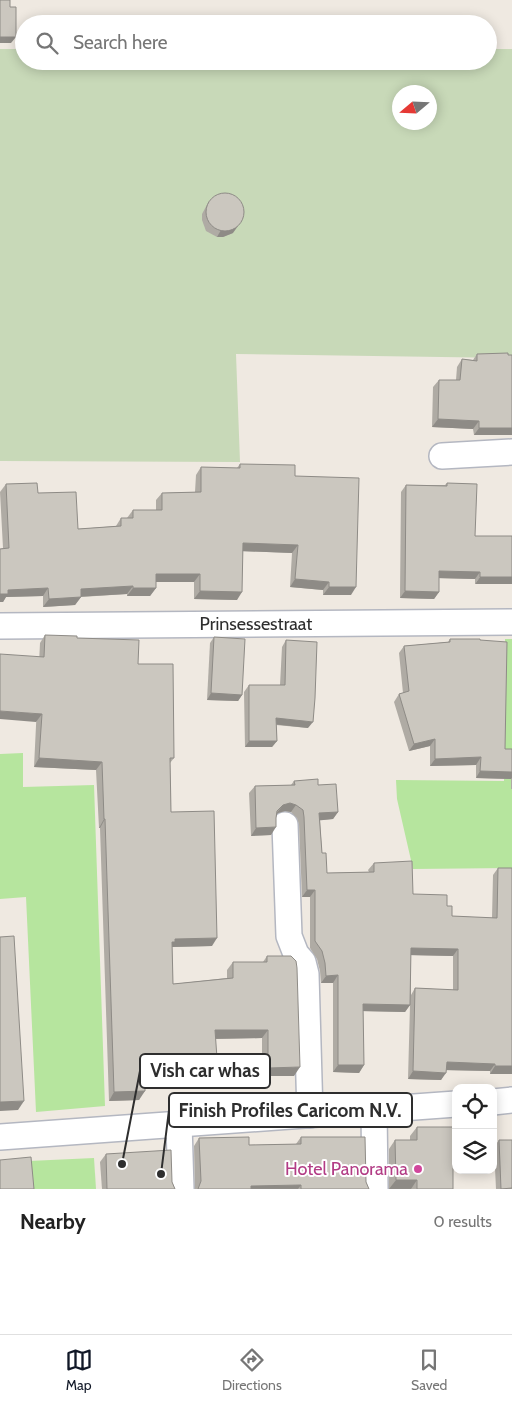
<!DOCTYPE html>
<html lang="en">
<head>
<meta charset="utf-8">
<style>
	:root { --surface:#fff; --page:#f6f6f6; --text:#222; --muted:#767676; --line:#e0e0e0; --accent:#111827 }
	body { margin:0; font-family:Cabin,sans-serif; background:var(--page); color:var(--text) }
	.controls { position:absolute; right:15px; bottom:15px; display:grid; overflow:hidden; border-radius:10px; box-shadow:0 2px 12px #0003 }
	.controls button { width:45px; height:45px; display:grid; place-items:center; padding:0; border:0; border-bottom:1px solid var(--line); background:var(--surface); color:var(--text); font:25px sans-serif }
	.compass { position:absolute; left:392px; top:85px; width:45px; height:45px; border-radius:50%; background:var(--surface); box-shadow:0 2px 12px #0003; rotate:251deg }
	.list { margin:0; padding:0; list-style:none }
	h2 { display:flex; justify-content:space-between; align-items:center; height:65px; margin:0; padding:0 20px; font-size:21px }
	h2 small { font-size:16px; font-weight:400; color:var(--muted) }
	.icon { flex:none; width:28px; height:28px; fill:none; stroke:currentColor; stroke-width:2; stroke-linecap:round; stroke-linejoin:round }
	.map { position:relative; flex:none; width:512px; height:1189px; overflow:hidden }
	.search { position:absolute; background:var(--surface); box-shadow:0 2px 12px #0003; left:15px; right:15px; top:15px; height:55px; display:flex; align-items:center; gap:12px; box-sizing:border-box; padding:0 18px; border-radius:28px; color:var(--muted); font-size:19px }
	.sheet { height:145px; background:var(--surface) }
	nav { display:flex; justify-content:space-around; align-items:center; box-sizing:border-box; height:70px; border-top:1px solid var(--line); background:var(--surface); font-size:14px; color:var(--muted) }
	nav a { display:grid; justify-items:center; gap:2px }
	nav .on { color:var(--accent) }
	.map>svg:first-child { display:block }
	.green { fill:#b6e59e }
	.cemetery { fill:#c8d9b8; fill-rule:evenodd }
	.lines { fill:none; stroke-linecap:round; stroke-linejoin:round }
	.minor-casing { stroke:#b4b7c1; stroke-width:28 }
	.minor { stroke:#fff; stroke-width:25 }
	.wall { fill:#afaba4; fill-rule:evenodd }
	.shaded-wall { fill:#8e8b86 }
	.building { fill:#cbc7bf; stroke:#8e8b86 }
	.hotel-dot { fill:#d1479c; stroke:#fff; stroke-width:2 }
	.labels { text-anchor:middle; stroke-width:4; stroke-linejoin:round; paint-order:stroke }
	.street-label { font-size:18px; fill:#2e2e2e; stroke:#fff }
	.hotel-label { font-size:18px; fill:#b23c85; stroke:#fff; text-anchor:end }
	.leader { fill:none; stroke:#2e2e2e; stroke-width:2 }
	.callout-dot { fill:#2e2e2e; stroke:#fff; stroke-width:2 }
	.callout { fill:#fff; stroke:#2e2e2e; stroke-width:2 }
	.callout-label { font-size:19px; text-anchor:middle; font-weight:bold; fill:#2e2e2e }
</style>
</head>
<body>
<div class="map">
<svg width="512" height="1189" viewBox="0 0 512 1189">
	<rect width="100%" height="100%" fill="#efe9e1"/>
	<!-- green -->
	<g class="green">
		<polygon points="505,639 512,639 512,868 413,869 397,799 396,780 504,781"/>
		<polygon points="23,753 23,787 94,785 105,1106 36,1112 26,897 0,899 0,754"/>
		<polygon points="94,1158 96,1189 31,1189 29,1161"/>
	</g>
	<!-- cemetery -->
	<path class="cemetery" d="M0,49H24V61H488V49H512V358L236,354L240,462L0,461ZM400,92H430V122H400Z"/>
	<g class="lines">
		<!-- minor casing -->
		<g class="minor-casing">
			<g id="minor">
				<polyline points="442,456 512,452"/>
				<polyline points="0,626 512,622"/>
				<polyline points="285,825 289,936 296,954 303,962 306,974 310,1115"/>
				<polyline points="493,1102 512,1100"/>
				<polyline points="374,1110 375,1189"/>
				<polyline points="179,1124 181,1189"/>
				<polyline points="0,1137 456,1104"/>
			</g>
		</g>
		<!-- minor -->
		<use href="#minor" class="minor"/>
	</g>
	<!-- wall -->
	<g class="wall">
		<polygon points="209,201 233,233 223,237 217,237 206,231 202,220 202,214"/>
		<polygon points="477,354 512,355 512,435 474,435 473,429 432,427 433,387 439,380 456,380 457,367 462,359 473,360"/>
		<polygon points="240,464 295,476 351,595 323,595 323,590 290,587 292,553 243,551 237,600 194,599 194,582 156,582 156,588 150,596 127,596 127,594 81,597 75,605 43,607 43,596 6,597 3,602 0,602 0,549 3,548 0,492 6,484 38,493 78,529 116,526 121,518 127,518 133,510 156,510 156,500 162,493 195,492 196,475 201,467 237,468"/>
		<polygon points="447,483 475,536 512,536 475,584 475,579 439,578 439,592 434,599 400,598 401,492 406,485 445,485"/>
		<polygon points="45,635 77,638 138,664 174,758 170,763 171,812 212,946 172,947 173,984 227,978 227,970 233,962 263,962 267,956 294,1076 262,1076 262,1038 215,1039 212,1067 185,1070 185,1077 179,1085 145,1087 139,1100 109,1101 100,828 99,828 96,770 34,767 40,643"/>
		<polygon points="214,637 242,695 238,701 207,700 210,643"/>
		<polygon points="450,639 505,749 512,749 512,789 511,789 511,779 476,778 476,765 430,766 430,746 409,751 394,702 399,694 403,693 399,653 404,646 448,642"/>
		<polygon points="286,640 308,728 276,725 277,741 272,747 245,747 244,692 249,685 280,685 282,647"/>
		<path d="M294,781L318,785L338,812L333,819L320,820L322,853L327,873L369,872L368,870L374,863L413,894L447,906L452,916L492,918L493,875L498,868H512V1074H490V1071L446,1070L441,1080L408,1079L410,1005L405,1012L363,1011L364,1065L359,1073L333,1072V983H321L320,971L317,959L310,948V897H302L299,824L297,818L291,812L285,811L278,813L277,814L271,835L251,836L249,793L255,786L291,785ZM411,955L453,956V990L415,988L411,995Z"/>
		<polygon points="417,1127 453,1189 389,1189 389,1149 395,1140 410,1140 410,1136"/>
		<polygon points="512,1136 512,1189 496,1189 494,1147 499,1140 512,1140"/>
		<polygon points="301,1137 366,1182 369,1189 195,1189 194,1146 199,1138 249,1145 296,1144"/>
		<polygon points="106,1154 172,1182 175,1189 102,1189 100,1162"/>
	</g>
	<!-- shaded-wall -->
	<g class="shaded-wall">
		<polygon points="0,37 16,37 11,43 0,43"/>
		<polygon points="238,226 233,233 223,237 217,237 221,230"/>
		<polygon points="438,419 479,421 473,429 432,427"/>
		<polygon points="479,428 512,428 512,435 474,435"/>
		<polygon points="243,543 298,545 292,553 237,551"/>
		<polygon points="439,571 480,572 475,579 434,578"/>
		<polygon points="156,574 200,574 194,582 150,582"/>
		<polygon points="480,577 512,577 512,584 475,584"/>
		<polygon points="295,579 329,582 323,590 290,587"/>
		<polygon points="133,586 127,594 75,597 81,589"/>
		<polygon points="329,587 356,587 351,595 323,595"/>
		<polygon points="48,588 43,596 6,597 3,602 0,602 0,594 8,590"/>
		<polygon points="133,588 156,588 150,596 127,596"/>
		<polygon points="200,591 242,592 237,600 194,599"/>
		<polygon points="405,591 439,592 434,599 400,598"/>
		<polygon points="81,597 75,605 43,607 49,599"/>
		<polygon points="211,693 242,695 238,701 207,700"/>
		<polygon points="0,711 42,714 36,722 0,719"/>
		<polygon points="276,718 313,722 308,728 272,724"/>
		<polygon points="435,739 430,746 409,751 414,744"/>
		<polygon points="249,741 277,741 272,747 245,747"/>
		<polygon points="481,757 476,765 430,766 435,759"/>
		<polygon points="39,758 102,762 96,770 34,767"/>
		<polygon points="480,771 512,772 512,778 511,779 476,778"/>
		<polygon points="290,803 296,805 291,812 285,811 278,813 272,819 283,805"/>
		<polygon points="338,812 333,819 314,821 319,813"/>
		<polygon points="104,819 105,819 100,828 99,828"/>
		<polygon points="276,827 271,835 251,836 256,828"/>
		<polygon points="307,890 315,890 310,897 302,897"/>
		<polygon points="217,938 212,946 172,947 172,942 175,939"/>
		<polygon points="411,948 458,949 453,956 406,955"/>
		<polygon points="338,975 333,983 321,983 326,976"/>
		<polygon points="363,1004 410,1005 405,1012 358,1011"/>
		<polygon points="215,1030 268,1030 262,1038 209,1039"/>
		<polygon points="217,1058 212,1067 178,1070 184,1062"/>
		<polygon points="447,1062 495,1064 490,1071 442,1070"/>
		<polygon points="338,1065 364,1065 359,1073 333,1072"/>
		<polygon points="495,1066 512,1066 512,1074 490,1074"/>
		<polygon points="300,1067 294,1076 262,1076 268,1068"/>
		<polygon points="413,1071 446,1073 441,1080 408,1079"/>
		<polygon points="185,1077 179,1085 139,1087 145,1079"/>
		<polygon points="145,1091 139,1100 109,1101 114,1092"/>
		<polygon points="24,1101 18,1110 0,1111 0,1102"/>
		<polygon points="396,1180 417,1180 411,1189 389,1189"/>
		<polygon points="301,1185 298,1189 249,1189 251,1186"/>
	</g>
	<!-- building -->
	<g class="building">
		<polygon points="0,0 10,0 10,7 16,7 16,37 0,37"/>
		<circle cx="225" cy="212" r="19"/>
		<polygon points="508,353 508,355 512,355 512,428 479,428 479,421 438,419 439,380 460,380 462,359 477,361 477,354"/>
		<polygon points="240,464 295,465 295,476 359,478 356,587 329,587 329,582 295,579 298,545 243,543 242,592 200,591 200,574 156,574 156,588 133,588 133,586 81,589 81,597 49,599 48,588 8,590 8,594 0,594 0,549 9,548 6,484 37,483 38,493 76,492 78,529 121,526 121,518 133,518 133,510 162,510 162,493 201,492 201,467 240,468"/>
		<polygon points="447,483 477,484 475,536 512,536 512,577 480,577 480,572 439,571 439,592 405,591 406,485 447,486"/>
		<polygon points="45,635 77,636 77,638 139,640 138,664 173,664 174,758 170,758 171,812 214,811 217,938 175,939 175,942 172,942 173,984 233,978 233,962 267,962 267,956 291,956 296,961 297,968 300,1067 268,1068 268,1030 215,1030 217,1058 184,1062 185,1077 145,1079 145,1091 114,1092 105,819 104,819 102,762 39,758 42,714 0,711 0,654 44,657"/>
		<polygon points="214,637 245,639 242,695 211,693"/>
		<polygon points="450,639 480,639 480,640 507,642 505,749 512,749 512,772 480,771 481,757 435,759 435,739 414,744 399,694 409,691 404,646 450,642"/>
		<polygon points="286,640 317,642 315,698 313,722 276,718 277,741 249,741 249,685 285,685"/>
		<polygon points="318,779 318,785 336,784 338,812 319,813 322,853 326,853 327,873 374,872 374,863 412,861 413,894 447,895 447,906 452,906 452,916 497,918 498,868 512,868 512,1066 495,1066 495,1064 447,1062 446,1073 413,1071 415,988 458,990 458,949 411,948 410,1005 363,1004 364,1065 338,1065 338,975 326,976 325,963 322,951 315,941 315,890 307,890 304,817 303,810 296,805 290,803 283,805 277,811 276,818 276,827 256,828 255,786 295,785 294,781"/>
		<polygon points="14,936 24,1101 0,1102 0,937"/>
		<polygon points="417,1127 453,1127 453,1189 417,1189 417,1180 396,1180 395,1140 417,1140"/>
		<polygon points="249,1137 249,1145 301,1144 301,1137 365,1137 366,1182 369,1189 301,1189 301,1185 251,1186 251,1189 198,1189 201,1181 199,1138"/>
		<polygon points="499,1140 512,1140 512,1188 501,1189"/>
		<polygon points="171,1150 172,1182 175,1189 107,1189 106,1154"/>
		<polygon points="31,1157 34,1189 0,1189 0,1160"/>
	</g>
	<!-- markers -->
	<circle class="hotel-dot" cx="418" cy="1169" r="5"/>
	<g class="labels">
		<!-- street labels -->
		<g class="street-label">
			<text x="256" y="630">Prinsessestraat</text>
		</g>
		<!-- hotel labels -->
		<g class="hotel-label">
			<text x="408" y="1175">Hotel Panorama</text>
		</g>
	</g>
	<!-- callouts -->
	<path class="leader" d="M122 1164L140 1071M161 1174L169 1110"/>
	<g class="callout-dot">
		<circle cx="122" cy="1164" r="5"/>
		<circle cx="161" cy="1174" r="5"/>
	</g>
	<g class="callout">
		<rect x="140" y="1054" width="130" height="34" rx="5"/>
		<rect x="169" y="1093" width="243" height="34" rx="5"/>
	</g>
	<g class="callout-label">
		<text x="205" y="1077">Vish car whas</text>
		<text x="290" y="1117">Finish Profiles Caricom N.V.</text>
	</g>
</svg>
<div class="controls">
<button><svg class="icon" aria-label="locate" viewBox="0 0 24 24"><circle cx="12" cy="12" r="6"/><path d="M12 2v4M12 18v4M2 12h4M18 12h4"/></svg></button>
<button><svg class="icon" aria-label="layers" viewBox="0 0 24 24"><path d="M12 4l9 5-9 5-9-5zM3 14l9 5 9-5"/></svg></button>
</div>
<svg class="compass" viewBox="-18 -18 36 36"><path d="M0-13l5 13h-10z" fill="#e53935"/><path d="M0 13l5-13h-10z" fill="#767676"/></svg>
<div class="search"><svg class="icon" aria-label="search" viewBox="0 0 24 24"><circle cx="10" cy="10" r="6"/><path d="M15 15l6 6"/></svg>Search here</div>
</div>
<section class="sheet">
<h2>Nearby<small>0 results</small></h2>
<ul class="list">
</ul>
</section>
<nav>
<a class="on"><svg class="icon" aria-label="map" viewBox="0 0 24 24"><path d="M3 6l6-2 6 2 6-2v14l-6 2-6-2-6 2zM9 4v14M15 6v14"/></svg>Map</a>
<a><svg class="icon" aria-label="directions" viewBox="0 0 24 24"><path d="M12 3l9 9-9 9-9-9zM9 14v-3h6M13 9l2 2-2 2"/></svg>Directions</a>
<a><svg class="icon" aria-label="saved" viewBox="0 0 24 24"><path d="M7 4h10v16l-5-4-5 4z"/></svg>Saved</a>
</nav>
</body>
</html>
